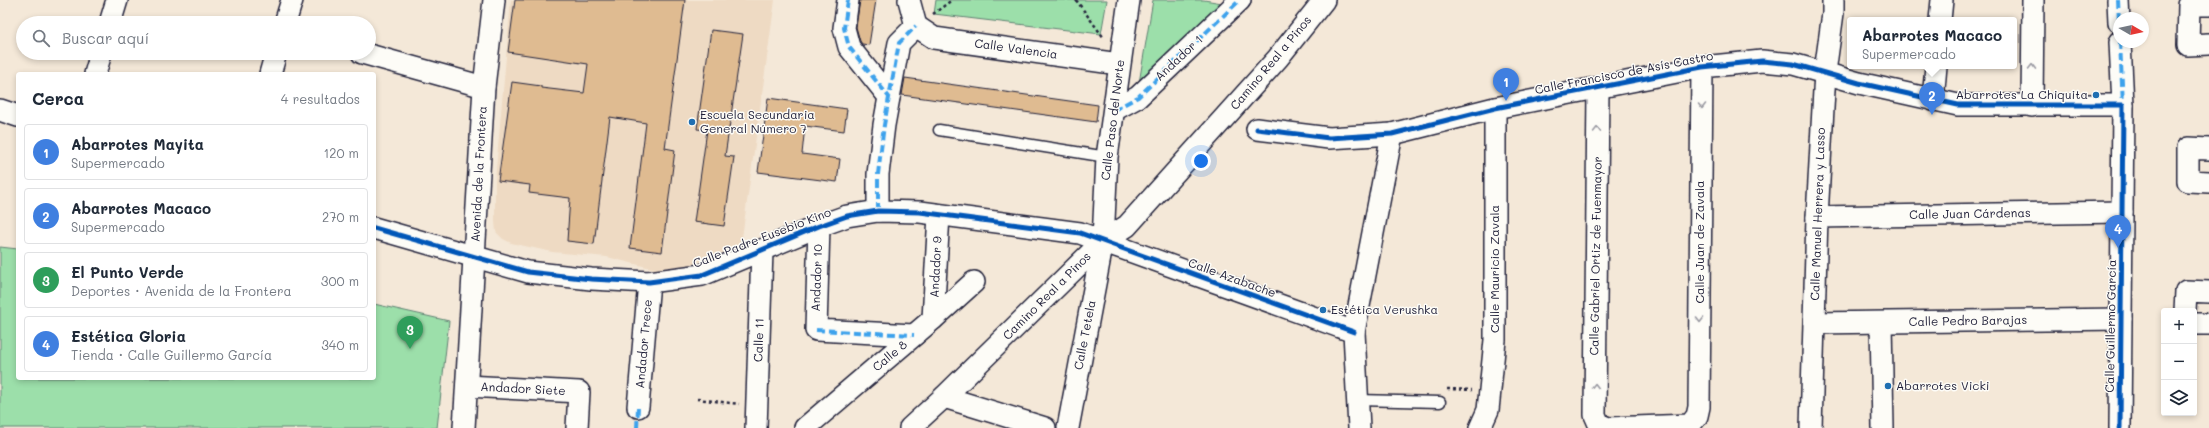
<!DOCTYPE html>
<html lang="es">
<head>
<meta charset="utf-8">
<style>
	:root { --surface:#fff; --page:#f2f2f3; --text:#1f2937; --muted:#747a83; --line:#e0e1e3; --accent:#111827 }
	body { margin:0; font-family:Mali,sans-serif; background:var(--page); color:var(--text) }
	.controls { position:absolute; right:12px; bottom:12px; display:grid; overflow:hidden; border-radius:4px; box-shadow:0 2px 6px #0003 }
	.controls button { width:36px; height:36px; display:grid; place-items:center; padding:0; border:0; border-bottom:1px solid var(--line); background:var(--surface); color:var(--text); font:20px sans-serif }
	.compass { position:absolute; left:2113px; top:12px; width:36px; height:36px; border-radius:50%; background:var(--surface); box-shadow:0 2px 6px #0003; rotate:99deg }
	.you { position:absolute; left:1201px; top:161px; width:14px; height:14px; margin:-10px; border:3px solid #fff; border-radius:50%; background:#1a73e8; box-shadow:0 0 0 6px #1a73e833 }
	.badge { display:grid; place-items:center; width:26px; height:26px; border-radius:50%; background:var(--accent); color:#fff; font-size:13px; font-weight:700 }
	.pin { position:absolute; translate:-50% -33px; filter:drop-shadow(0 1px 2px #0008) }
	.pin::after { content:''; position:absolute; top:21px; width:14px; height:12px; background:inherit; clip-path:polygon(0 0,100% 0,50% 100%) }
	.popup { position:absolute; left:1847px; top:17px; width:170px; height:52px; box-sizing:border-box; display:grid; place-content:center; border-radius:4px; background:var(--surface); filter:drop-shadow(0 1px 3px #0005); font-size:13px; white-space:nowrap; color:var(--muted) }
	.popup b { font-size:15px; color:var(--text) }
	.popup::after { content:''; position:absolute; left:50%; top:100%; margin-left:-8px; border:8px solid transparent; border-top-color:var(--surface) }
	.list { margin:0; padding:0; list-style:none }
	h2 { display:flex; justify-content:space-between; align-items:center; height:52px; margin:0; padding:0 16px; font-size:17px }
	h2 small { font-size:13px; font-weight:400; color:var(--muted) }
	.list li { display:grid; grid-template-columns:26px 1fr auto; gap:12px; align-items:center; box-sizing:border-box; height:56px; margin:0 8px 8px; padding:0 8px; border:1px solid var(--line); border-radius:4px }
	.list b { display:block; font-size:15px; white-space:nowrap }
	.list p { margin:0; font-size:13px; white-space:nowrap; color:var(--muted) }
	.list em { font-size:13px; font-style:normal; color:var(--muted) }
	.icon { flex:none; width:22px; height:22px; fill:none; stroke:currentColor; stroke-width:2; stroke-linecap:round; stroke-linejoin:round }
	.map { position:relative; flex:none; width:2209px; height:428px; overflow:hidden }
	.search { position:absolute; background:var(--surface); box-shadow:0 2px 6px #0003; left:16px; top:16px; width:360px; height:44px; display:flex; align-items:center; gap:10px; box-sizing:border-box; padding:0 14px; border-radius:22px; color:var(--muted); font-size:15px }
	.panel { position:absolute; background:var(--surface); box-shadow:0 2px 6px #0003; left:16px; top:72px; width:360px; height:308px; border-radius:4px }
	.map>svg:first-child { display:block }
	.built { fill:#eedac3 }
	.green { fill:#9cdfaa; stroke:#5f8072 }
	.building { fill:#dfbb91; stroke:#22223b }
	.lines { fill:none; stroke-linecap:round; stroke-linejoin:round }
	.lane-casing { stroke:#22223b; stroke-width:13 }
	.street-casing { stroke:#22223b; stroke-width:24 }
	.path { stroke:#22223b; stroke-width:2.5; stroke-dasharray:3 3; stroke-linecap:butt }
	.lane { stroke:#fdfcf7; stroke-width:10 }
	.street { stroke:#fdfcf7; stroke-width:21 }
	.quiet { stroke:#3ea2ec; stroke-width:4; stroke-dasharray:8 4; stroke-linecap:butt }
	.cycleway-casing { stroke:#fdfcf7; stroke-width:8 }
	.cycleway { stroke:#0057b8; stroke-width:5 }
	.oneway { stroke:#9a9aa2 }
	.poi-dot { fill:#1f6fb2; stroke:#fdfcf7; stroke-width:1.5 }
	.labels { text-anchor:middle; stroke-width:3; stroke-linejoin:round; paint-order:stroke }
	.street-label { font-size:12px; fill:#22223b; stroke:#fdfcf7 }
	.poi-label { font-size:12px; fill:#22223b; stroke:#fdfcf7; text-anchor:start }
</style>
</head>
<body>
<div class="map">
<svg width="2209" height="428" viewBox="0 0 2209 428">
	<rect width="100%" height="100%" fill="#f4e8d8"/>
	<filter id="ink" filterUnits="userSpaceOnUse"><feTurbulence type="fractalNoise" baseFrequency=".025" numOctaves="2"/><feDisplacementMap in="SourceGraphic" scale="8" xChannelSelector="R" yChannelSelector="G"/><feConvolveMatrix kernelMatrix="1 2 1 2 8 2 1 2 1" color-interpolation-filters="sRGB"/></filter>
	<g filter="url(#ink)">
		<!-- built -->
		<polygon class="built" points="511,0 775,0 741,245 671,273 607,257 552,252 511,243 503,239 496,232 495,222 495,181"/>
		<!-- green -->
		<g class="green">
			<polygon points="936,0 1107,0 1101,34 934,14"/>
			<polygon points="1153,0 1204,0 1228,4 1138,89"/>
			<polygon points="0,247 18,249 18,378 374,378 374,304 449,321 437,428 0,428"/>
		</g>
		<!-- building -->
		<g class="building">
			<polygon points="515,0 685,0 665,148 675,150 662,252 630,248 646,123 610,117 594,244 567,241 570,198 529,193 530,185 498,181 512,82 541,86 541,88 584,93 588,64 508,52"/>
			<polygon points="860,0 876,0 869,45 862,44 860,41 856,27"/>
			<polygon points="711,30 743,34 725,156 734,157 724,226 694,222 707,130 697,129"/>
			<polygon points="905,78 1098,105 1096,122 902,95"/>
			<polygon points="768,98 847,109 844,131 805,126 802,154 840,159 837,182 758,172"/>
		</g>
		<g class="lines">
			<!-- lane casing -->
			<g class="lane-casing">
				<g id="lane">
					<polyline points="939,130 1107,157"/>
					<polyline points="1357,400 1440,402"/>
				</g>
			</g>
			<!-- street casing -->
			<g class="street-casing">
				<g id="street">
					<polyline points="848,0 844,28 849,47 889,97"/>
					<polyline points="909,0 916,26"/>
					<polyline points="2118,0 2119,22"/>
					<polyline points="2209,5 2189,5 2188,45 2209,44"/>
					<polyline points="1940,20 1942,0"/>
					<polyline points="110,23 117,0"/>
					<polyline points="285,23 292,0"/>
					<polyline points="916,26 934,38 1119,64"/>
					<polyline points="2120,42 2123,105 2120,428"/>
					<polyline points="362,53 484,87"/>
					<polyline points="95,74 101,53"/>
					<polyline points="270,74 276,53"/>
					<polyline points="1598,88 1595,415 1599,424 1608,428 1690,425 1697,416 1699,407 1702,67"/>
					<polyline points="1933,100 1936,66"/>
					<polyline points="2032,106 2033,0"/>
					<polyline points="0,110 18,116"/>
					<polyline points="1114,110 1138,97 1240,0"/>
					<polyline points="1257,129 1329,138 1392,134 1495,108 1702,67 1762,61 1793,64 1859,83 1958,105 2123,105"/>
					<polyline points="2209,149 2188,148 2188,181 2209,182"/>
					<polyline points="878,211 878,174 884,125 899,43 916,26"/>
					<polyline points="1817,217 2122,212"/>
					<polyline points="819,226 816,330 914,335"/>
					<polyline points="374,228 528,272 591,279 649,282 702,275 819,226 847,216 878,211 920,212 1080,233 1354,332"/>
					<polyline points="2185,311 2186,291 2209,292"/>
					<polyline points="933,319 939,215"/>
					<polyline points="1814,323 2121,319"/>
					<polyline points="1881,323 1883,428"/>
					<polyline points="2194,324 2209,324"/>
					<polyline points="467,386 579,392 577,428"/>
					<polyline points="944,397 1045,428"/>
					<polyline points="638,407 649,282"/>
					<polyline points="464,428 484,87 494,0"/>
					<polyline points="756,428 762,251"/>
					<polyline points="805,428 933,319 974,282"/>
					<polyline points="910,428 944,397 1103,241 1127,226 1278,58 1324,0"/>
					<polyline points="1068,428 1103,241 1107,157 1129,0"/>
					<polyline points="1359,428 1354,332 1392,134"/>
					<polyline points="1480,428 1488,410 1495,340 1495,108"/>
					<polyline points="1811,428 1817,217 1825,72 1833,13 1833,0"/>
				</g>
			</g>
			<!-- path -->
			<g class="path">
				<polyline points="1076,0 1104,38"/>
				<polyline points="933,14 952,0"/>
				<polyline points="1447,389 1472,390"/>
				<polyline points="697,399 739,404"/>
			</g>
			<!-- lane -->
			<use href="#lane" class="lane"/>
			<!-- street -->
			<use href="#street" class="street"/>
			<!-- quiet -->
			<g class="quiet">
				<polyline points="848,0 844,28 849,47 889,97"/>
				<polyline points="2118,0 2119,22"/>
				<polyline points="2120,42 2123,105"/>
				<polyline points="1114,110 1138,97 1240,0"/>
				<polyline points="878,211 878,174 884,125 899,43 916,26"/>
				<polyline points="816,330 914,335"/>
				<polyline points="637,428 638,407"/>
			</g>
			<!-- cycleway casing -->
			<g class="cycleway-casing">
				<g id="cycleway">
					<polyline points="1257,129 1329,138 1392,134 1495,108 1702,67 1762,61 1793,64 1859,83 1958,105 2123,105 2120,428"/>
					<polyline points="374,228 528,272 591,279 649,282 702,275 819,226 847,216 878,211 920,212 1080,233 1354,332"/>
				</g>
			</g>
			<!-- cycleway -->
			<use href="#cycleway" class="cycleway"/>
		</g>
		<!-- one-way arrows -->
		<defs><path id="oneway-chevron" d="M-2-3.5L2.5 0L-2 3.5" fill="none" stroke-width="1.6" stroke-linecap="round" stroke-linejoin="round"/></defs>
		<g class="oneway">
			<use href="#oneway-chevron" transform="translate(2032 67) rotate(-89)"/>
			<use href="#oneway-chevron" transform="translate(1702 106) rotate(90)"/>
			<use href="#oneway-chevron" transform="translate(1597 130) rotate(-89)"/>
			<use href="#oneway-chevron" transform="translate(1700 320) rotate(90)"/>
			<use href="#oneway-chevron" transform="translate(1595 386) rotate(-89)"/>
		</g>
	</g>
	<!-- markers -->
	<g class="poi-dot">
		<circle cx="2096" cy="95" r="4"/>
		<circle cx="692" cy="122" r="4"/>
		<circle cx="1323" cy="310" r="4"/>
		<circle cx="1888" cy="386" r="4"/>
	</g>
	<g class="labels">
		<!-- street labels -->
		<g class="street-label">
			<text transform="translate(1016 49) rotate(8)" y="4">Calle Valencia</text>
			<text transform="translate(1179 58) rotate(-43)" y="4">Andador 1</text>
			<text transform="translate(1271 63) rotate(-50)" y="4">Camino Real a Pinos</text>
			<text transform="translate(1624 73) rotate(-11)" y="4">Calle Francisco de Asís Castro</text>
			<text transform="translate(1113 120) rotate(-83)" y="4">Calle Paso del Norte</text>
			<text transform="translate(479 174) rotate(-87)" y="4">Avenida de la Frontera</text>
			<text transform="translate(1818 214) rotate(-88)" y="4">Calle Manuel Herrera y Lasso</text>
			<text transform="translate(1970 214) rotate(-1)" y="4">Calle Juan Cárdenas</text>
			<text transform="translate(762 238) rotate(-21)" y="4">Calle Padre Eusebio Kino</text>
			<text transform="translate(1700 242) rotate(-90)" y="4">Calle Juan de Zavala</text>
			<text transform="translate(1596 256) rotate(-89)" y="4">Calle Gabriel Ortiz de Fuenmayor</text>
			<text transform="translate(936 267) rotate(-87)" y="4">Andador 9</text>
			<text transform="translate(1495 269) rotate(-90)" y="4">Calle Mauricio Zavala</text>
			<text transform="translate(817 278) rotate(-88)" y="4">Andador 10</text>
			<text transform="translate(1232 278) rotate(20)" y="4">Calle Azabache</text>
			<text transform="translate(1047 296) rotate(-45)" y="4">Camino Real a Pinos</text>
			<text transform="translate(1968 321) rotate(-1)" y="4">Calle Pedro Barajas</text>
			<text transform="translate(2111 326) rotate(-89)" y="4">Calle Guillermo García</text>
			<text transform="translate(1085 335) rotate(-79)" y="4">Calle Tetela</text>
			<text transform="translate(759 340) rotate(-88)" y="4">Calle 11</text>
			<text transform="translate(644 344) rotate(-85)" y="4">Andador Trece</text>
			<text transform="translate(890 356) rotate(-40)" y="4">Calle 8</text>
			<text transform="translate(523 389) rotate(3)" y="4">Andador Siete</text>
		</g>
		<!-- poi labels -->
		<g class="poi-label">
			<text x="2088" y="99" text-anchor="end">Abarrotes La Chiquita</text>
			<text x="700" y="119">Escuela Secundaria<tspan x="700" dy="14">General Número 7</tspan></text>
			<text x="1331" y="314">Estética Verushka</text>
			<text x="1896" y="390">Abarrotes Vicki</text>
		</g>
	</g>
</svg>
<div class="controls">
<button>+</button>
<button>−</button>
<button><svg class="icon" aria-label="layers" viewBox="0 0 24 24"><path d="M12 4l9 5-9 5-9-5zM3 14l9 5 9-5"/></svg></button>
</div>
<svg class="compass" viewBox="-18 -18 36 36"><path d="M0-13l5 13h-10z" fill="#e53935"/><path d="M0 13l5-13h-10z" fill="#747a83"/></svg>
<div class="you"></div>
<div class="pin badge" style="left:1506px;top:101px;background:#3f7fe0">1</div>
<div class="pin badge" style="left:1932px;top:115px;background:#3f7fe0">2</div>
<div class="popup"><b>Abarrotes Macaco</b>Supermercado</div>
<div class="pin badge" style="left:410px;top:349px;background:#2e9e5b">3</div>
<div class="pin badge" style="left:2118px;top:248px;background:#3f7fe0">4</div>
<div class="search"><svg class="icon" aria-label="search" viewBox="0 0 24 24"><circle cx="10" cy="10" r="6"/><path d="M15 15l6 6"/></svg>Buscar aquí</div>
<section class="panel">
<h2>Cerca<small>4 resultados</small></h2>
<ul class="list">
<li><span class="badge" style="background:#3f7fe0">1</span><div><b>Abarrotes Mayita</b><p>Supermercado</p></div><em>120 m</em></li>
<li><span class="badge" style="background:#3f7fe0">2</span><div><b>Abarrotes Macaco</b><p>Supermercado</p></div><em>270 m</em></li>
<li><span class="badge" style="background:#2e9e5b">3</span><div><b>El Punto Verde</b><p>Deportes · Avenida de la Frontera</p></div><em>300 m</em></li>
<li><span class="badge" style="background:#3f7fe0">4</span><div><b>Estética Gloria</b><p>Tienda · Calle Guillermo García</p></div><em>340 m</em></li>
</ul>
</section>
</div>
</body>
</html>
